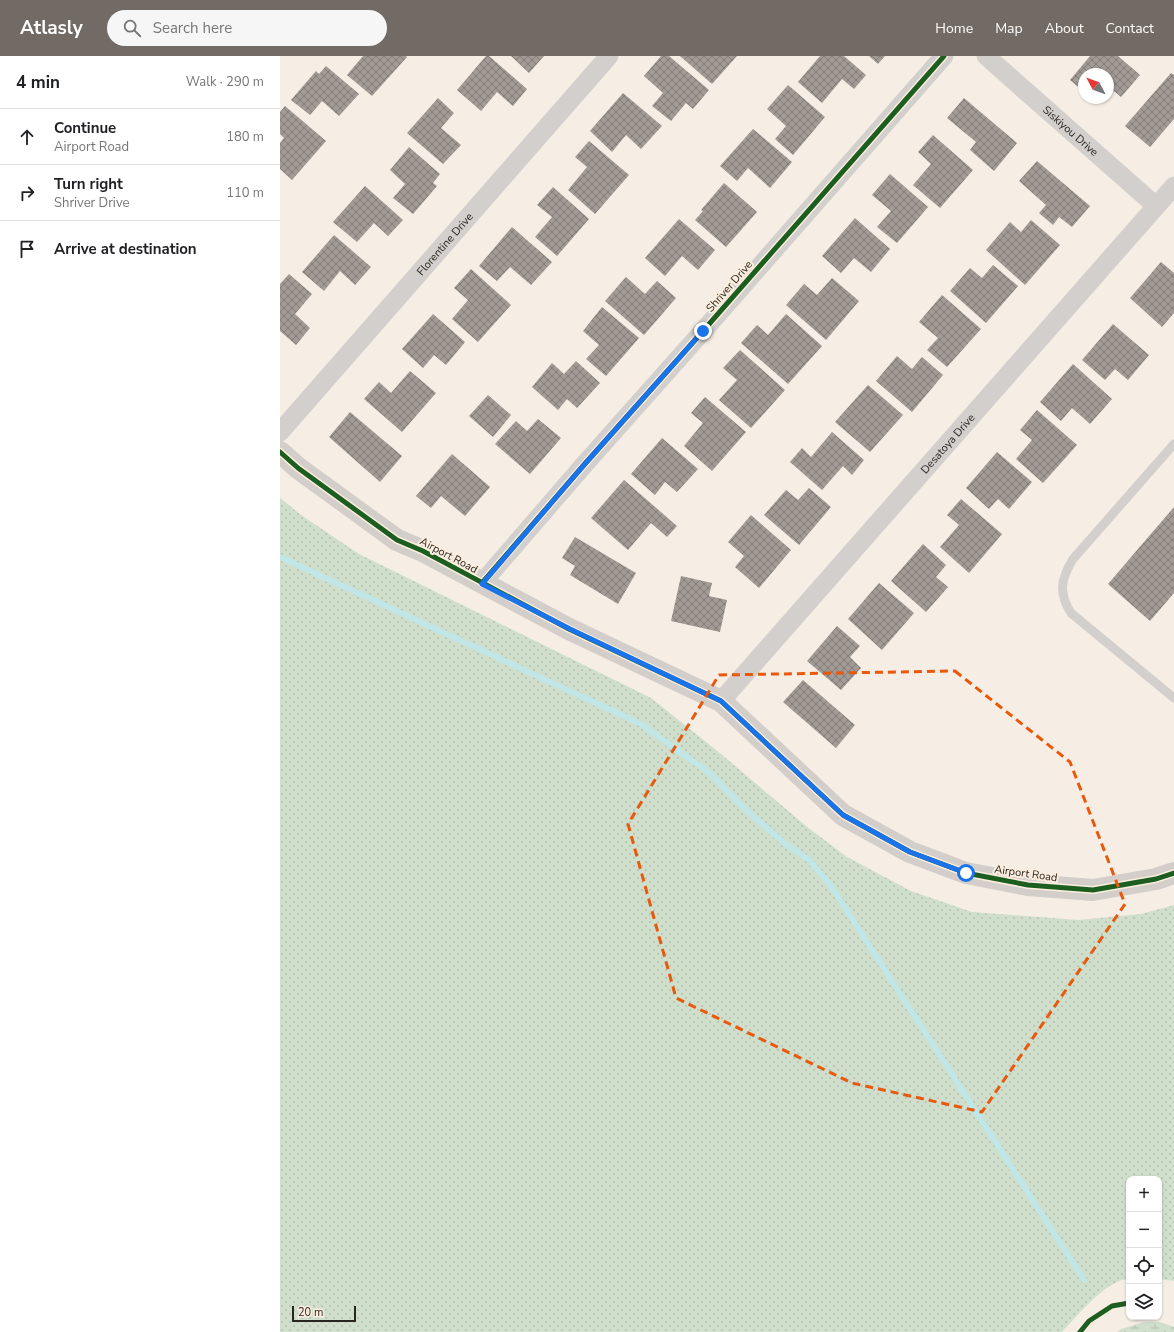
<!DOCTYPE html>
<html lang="en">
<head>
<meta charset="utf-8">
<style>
	:root { --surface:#fff; --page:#f6f6f6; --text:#202124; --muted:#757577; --line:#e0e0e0; --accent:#726b65 }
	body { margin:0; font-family:"Nunito Sans",sans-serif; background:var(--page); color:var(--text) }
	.controls { position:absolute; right:12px; bottom:12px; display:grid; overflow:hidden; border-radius:8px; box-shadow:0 1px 3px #0004 }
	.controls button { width:36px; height:36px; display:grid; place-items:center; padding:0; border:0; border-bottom:1px solid var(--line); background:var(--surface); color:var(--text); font:20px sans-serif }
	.compass { position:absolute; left:798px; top:12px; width:36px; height:36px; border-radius:50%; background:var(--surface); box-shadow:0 1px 3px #0004; rotate:311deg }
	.scale { position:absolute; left:12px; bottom:10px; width:64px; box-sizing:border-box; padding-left:4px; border:2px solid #2b2520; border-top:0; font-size:11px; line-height:14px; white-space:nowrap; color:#2b2520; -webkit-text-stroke:3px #fceedf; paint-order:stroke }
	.stop { position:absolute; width:12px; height:12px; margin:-9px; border:3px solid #1a73e8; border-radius:50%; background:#fff }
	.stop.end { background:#1a73e8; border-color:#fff; box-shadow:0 1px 4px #0008 }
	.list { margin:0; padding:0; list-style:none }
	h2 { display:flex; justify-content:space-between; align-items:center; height:52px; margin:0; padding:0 16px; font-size:17px }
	h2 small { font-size:13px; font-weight:400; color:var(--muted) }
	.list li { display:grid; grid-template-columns:26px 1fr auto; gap:12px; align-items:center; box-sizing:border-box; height:56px; padding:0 16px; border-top:1px solid var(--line) }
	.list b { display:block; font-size:15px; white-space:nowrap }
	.list p { margin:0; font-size:13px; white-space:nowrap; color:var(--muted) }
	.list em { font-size:13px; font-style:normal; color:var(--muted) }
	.icon { flex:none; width:22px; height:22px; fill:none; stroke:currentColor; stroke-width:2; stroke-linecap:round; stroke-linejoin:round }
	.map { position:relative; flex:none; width:894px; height:1276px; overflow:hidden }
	header { display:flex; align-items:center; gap:24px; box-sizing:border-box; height:56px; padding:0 20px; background:var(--accent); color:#fff }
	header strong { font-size:19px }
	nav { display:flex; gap:22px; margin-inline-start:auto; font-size:14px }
	.search { width:280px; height:36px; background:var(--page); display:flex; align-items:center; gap:10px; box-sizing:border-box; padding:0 14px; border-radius:22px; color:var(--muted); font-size:15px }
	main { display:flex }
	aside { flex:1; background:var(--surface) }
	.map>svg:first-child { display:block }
	.grass { fill:url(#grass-dots) }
	.wetland { fill:url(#wetland-marsh) }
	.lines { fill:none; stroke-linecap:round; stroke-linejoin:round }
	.stream { stroke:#c0e6e8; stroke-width:6 }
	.building { fill:url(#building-cross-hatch) }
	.lane { stroke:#d2cfcd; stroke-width:9 }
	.street { stroke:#d2cfcd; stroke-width:19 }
	.secondary { stroke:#d3ceca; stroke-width:22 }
	.cycleway-casing { stroke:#fceedf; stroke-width:8 }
	.cycleway { stroke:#1b5e20; stroke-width:5 }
	.route { stroke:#1a73e8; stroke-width:5 }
	.marked { fill:none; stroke:#e8590c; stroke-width:3; stroke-dasharray:8 5; stroke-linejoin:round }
	.labels { text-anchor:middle; stroke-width:4; stroke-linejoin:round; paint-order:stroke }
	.street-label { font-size:11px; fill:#2b2520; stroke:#fceedf }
</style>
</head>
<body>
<header>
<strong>Atlasly</strong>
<div class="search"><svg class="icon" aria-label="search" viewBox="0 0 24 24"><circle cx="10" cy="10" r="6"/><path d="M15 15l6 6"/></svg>Search here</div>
<nav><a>Home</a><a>Map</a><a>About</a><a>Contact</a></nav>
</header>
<main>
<aside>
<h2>4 min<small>Walk · 290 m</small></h2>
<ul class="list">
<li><svg class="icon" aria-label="ahead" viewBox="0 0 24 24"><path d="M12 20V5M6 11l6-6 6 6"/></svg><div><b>Continue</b><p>Airport Road</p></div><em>180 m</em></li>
<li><svg class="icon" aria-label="right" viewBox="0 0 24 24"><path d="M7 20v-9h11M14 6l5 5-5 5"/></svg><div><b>Turn right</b><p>Shriver Drive</p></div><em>110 m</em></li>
<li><svg class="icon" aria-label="arrive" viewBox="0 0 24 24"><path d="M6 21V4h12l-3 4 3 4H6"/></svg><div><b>Arrive at destination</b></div></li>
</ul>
</aside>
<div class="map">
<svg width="894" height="1276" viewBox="0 0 894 1276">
	<defs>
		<pattern id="grass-dots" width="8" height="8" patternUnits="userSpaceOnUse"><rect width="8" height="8" fill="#d0decc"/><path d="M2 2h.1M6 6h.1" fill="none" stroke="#b3beaf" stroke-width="1.8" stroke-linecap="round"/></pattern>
		<pattern id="wetland-marsh" width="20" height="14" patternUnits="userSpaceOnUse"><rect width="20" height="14" fill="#d0decc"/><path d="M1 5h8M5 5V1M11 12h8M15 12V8" fill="none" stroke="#b3beaf"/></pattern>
		<pattern id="building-cross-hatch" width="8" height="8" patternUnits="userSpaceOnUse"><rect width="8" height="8" fill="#a19a95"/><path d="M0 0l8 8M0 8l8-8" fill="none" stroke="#837d79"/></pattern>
	</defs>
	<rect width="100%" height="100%" fill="#f6eee5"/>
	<!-- grass -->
	<path class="grass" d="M0,442L21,459L79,498L371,642L441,698L526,770L567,801L631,835L692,856L798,864L861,858L894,849V1225L879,1223V1123H849V1223C827,1223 797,1260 782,1276H0Z"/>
	<!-- wetland -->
	<polygon class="wetland" points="864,1266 880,1266 894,1271 894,1276 837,1276 841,1273"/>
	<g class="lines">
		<!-- stream -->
		<polyline class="stream" points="0,501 361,668 432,719 463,751 504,787 529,804 551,830 804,1224"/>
	</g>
	<!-- building -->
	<g class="building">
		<polygon points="83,0 126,0 127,1 92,40 67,19"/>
		<polygon points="206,0 209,0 247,33 233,50 217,36 201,55 177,34"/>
		<polygon points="231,0 264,0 249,17"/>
		<polygon points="381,0 389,0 429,34 413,53 406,47 391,65 372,50 383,37 364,20"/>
		<polygon points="400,0 457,0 432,28"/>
		<polygon points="540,0 564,0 586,19 574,33 562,23 542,47 518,26"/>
		<polygon points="589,0 605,0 598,8"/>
		<polygon points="810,0 838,0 860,19 841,41 828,30 828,18 804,18 804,36 790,24"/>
		<polygon points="46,10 79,38 59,60 42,45 30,59 11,44 36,15 39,18"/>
		<polygon points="891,17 894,19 894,63 870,91 845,70"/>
		<polygon points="508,29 545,61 513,99 495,83 506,70 487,53"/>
		<polygon points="343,37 382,70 361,93 346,79 332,96 310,75"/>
		<polygon points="158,42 174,57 161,72 181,89 163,108 127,77"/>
		<polygon points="684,42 737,87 714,115 690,94 696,86 667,62"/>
		<polygon points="5,50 46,85 12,124 0,113 0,87 4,82 0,78 0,56"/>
		<polygon points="473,73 512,106 490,132 468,112 457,125 440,110"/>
		<polygon points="653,79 693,114 660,152 633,129 651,108 638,96"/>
		<polygon points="309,85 349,119 315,158 288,134 307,111 295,101"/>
		<polygon points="129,91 160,118 153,127 157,130 133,158 113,142 125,128 110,114"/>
		<polygon points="757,105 810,150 792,171 779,161 773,169 759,157 766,149 739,125"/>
		<polygon points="610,118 648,151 617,187 597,171 611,155 592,139"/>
		<polygon points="444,127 477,156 446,191 415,164 423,155 421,154"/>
		<polygon points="85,130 123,164 108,180 94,167 77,186 53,166"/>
		<polygon points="273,131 309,163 277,200 255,181 272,161 257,149"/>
		<polygon points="575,162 610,193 591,216 574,202 561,217 542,200"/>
		<polygon points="399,163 435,194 418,214 402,200 385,220 365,202"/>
		<polygon points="751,164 780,189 745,229 706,194 730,166 741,176"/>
		<polygon points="232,171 272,206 251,229 230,211 217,225 199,210"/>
		<polygon points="54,179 91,211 75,229 60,215 44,235 22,216"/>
		<polygon points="881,206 894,217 894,257 882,271 850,242"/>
		<polygon points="713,209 738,230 706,267 670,235 690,212 702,222"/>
		<polygon points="191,213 231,249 198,286 172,263 188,244 174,232"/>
		<polygon points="9,218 32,238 15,258 30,272 16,289 0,275 0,228"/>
		<polygon points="346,221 365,238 377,225 396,242 364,279 325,245"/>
		<polygon points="552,222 579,245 546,284 506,249 524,228 537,239"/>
		<polygon points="662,239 701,273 667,311 647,294 658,282 639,266"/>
		<polygon points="322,251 359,282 326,320 306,303 319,289 303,275"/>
		<polygon points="153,258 185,286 166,309 154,299 143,312 122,293"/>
		<polygon points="506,258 542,290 508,328 461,287 477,269 488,279"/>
		<polygon points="833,268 869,299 848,324 835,313 825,324 802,304"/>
		<polygon points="460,294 505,334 471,372 439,344 457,324 443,312"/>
		<polygon points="617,300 632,313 642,301 663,319 632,356 596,325"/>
		<polygon points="296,305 320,327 297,352 287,343 278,354 252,331 272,307 284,318"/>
		<polygon points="793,308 832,343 810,368 792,352 781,365 760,346"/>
		<polygon points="130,315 156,337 122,376 84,343 99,326 111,337"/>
		<polygon points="588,329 623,359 590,396 555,366"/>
		<polygon points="208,339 231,359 213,381 189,360"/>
		<polygon points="425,341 466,376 432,415 404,390 423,367 411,357"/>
		<polygon points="757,354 797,389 763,427 736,403 752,384 740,374"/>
		<polygon points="70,356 122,400 100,426 49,381"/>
		<polygon points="258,363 281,382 250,418 215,388 236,365 247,375"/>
		<polygon points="552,376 584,404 572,419 563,410 542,434 510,406 522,392 531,401"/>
		<polygon points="382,382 418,413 397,436 385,426 375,439 351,418"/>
		<polygon points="717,396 752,426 729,453 718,443 709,453 686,432"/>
		<polygon points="172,398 210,431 185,460 161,440 151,452 136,440"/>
		<polygon points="344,424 397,470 387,481 371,467 348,494 311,462"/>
		<polygon points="529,432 551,451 519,489 484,459 506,434 518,444"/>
		<polygon points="681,443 722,478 689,517 660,491 679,469 667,459"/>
		<polygon points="894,451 894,537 870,565 828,528"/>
		<polygon points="471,459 511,494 479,532 455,511 464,500 448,486"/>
		<polygon points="295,481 356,517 338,548 290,519 295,510 282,502"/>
		<polygon points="643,488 666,509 656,521 668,531 646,556 611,525"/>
		<polygon points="401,520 432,527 429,540 447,544 440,576 391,565"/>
		<polygon points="599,527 634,557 602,594 568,563"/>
		<polygon points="557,570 580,590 570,601 581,612 561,634 527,605"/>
		<polygon points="523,624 575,669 556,692 503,646"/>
	</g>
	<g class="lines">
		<!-- lane -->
		<path class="lane" d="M894,388L793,503C781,523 778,536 791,557L894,642"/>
		<!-- street -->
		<g class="street">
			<path id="s1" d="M706,0L876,150"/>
			<path id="s2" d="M0,376L329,0"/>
			<polyline points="202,527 303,410 423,275 664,0"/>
			<path id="s3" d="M441,645L894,130"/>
		</g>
		<!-- secondary -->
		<polyline class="secondary" points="0,396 18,412 117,484 143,495 289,573 441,645 563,759 630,796 686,817 748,829 813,834 876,823 894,817"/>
		<!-- cycleway casing -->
		<g class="cycleway-casing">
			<g id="cycleway">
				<polyline points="0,396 18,412 117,484 143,495 289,573 441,645 563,759 630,796 686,817 748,829 813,834 876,823 894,817"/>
				<polyline points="202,527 303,410 423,275 664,0"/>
				<polyline points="800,1276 809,1265 832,1250 849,1247"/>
			</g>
		</g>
		<!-- cycleway -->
		<use href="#cycleway" class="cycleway"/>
	</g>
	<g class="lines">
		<!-- route -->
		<polyline class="route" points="423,275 303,410 202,528 290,573 441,645 563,759 630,796 686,817"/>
	</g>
	<!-- marked area -->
	<path class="marked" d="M675,615L790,706L845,848L702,1056L572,1027L396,942L348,768L439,619Z"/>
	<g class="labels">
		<!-- street labels -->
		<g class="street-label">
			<text dy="4" stroke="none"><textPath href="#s1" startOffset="113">Siskiyou Drive</textPath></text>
			<text dy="4" stroke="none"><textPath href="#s2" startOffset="250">Florentine Drive</textPath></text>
			<text transform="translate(449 230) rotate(-49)" y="4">Shriver Drive</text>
			<text dy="4" stroke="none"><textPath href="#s3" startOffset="343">Desatoya Drive</textPath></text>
			<text transform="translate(169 499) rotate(28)" y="4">Airport Road</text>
			<text transform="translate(746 817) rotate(8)" y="4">Airport Road</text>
		</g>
	</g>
</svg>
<div class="controls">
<button>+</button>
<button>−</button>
<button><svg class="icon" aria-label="locate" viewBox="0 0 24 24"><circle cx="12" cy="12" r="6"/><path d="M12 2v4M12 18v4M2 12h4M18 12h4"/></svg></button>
<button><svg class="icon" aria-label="layers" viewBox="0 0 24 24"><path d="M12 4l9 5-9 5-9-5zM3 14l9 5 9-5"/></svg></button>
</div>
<svg class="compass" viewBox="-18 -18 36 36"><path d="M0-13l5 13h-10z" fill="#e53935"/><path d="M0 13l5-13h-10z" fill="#757577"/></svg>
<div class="scale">20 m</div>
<div class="stop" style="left:686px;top:817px"></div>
<div class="stop end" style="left:423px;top:275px"></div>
</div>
</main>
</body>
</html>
